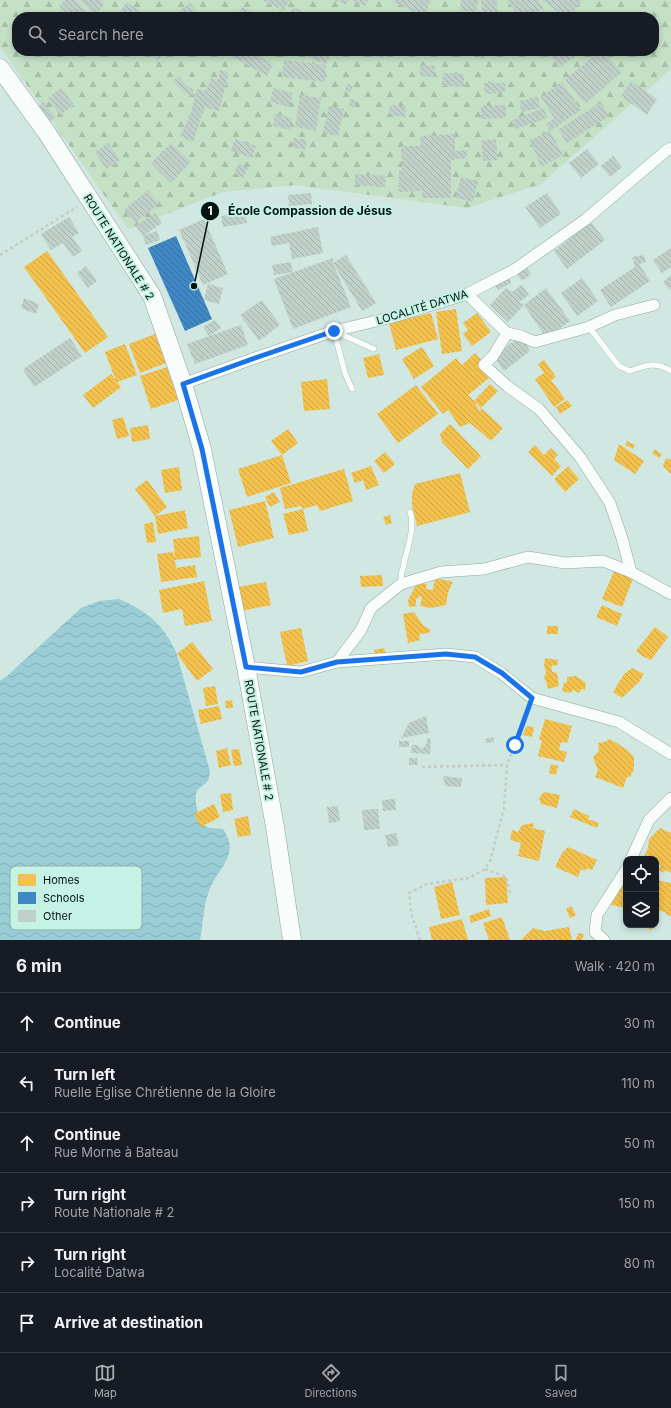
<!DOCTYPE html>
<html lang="en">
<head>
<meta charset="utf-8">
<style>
	:root { --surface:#171b24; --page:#20242c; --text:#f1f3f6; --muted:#9ea1a6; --line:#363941; --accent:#a6b0af }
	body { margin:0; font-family:Inter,sans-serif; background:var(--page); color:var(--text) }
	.controls { position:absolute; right:12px; bottom:12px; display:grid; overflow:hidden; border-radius:8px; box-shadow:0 2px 6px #0003 }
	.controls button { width:36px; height:36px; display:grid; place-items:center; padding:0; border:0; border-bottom:1px solid var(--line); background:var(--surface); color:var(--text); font:20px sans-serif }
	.stop { position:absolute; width:12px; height:12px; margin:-9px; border:3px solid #1a73e8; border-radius:50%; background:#fff }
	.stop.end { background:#1a73e8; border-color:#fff; box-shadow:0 1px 4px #0008 }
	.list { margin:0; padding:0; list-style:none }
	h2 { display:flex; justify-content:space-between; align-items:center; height:52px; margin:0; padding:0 16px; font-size:17px }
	h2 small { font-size:13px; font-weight:400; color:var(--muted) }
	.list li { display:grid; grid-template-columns:26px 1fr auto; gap:12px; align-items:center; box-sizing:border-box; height:60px; padding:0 16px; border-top:1px solid var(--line) }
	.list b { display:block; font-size:15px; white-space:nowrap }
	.list p { margin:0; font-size:13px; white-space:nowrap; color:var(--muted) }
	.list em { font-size:13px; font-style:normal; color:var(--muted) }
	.icon { flex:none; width:22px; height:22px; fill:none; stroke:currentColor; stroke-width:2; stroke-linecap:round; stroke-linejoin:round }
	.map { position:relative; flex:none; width:671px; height:940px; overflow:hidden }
	.search { position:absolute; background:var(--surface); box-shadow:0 2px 6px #0003; left:12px; right:12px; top:12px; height:44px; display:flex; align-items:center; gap:10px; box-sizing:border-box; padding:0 14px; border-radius:16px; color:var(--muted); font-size:15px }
	.sheet { height:412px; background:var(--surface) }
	nav { display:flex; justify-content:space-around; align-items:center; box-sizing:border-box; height:56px; border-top:1px solid var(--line); background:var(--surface); font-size:11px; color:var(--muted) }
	nav a { display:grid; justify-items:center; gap:2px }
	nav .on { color:var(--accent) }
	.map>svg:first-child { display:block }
	.forest { fill:url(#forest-firs); fill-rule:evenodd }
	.water { fill:url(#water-waves) }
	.homes { fill:url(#homes-back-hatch) }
	.schools { fill:url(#schools-back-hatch) }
	.building { fill:url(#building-back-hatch) }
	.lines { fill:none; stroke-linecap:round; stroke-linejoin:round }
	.service-casing { stroke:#92a5a0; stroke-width:6 }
	.minor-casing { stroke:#92a5a0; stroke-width:12 }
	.primary-casing { stroke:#92a5a0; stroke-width:19 }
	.path { stroke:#c4cbc9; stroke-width:2.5; stroke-dasharray:3 3; stroke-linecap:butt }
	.service { stroke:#f8fcfa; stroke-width:5.5 }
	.minor { stroke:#f8fcfa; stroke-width:11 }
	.primary { stroke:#f8fcfa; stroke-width:18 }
	.route { stroke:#1a73e8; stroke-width:5 }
	.labels { text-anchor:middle; stroke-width:4; stroke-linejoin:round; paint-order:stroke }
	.street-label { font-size:11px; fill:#041410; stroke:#c5f2e5 }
	.key { fill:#c5f2e5; stroke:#8bafa5; stroke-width:1 }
	.key-label { font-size:11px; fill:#041410 }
	.leader { fill:none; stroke:#041410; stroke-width:1.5 }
	.callout-dot { fill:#041410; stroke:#c5f2e5; stroke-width:1.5 }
	.mark-label { font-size:12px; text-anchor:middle; font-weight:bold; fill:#fff }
	.callout-label { font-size:12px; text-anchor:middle; font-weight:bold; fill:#041410; stroke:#c5f2e5; stroke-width:4; stroke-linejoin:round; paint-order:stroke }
</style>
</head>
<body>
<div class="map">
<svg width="671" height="940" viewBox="0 0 671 940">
	<defs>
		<pattern id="forest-firs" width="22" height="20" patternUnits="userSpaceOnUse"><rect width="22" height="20" fill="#c4e0c5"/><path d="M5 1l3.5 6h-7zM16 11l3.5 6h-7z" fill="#a7bfa8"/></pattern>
		<pattern id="water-waves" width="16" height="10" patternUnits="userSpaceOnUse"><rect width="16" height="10" fill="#9acdd6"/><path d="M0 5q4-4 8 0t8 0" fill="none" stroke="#83afb7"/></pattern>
		<pattern id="homes-back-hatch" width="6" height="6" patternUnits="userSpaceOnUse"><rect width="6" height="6" fill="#f2c14e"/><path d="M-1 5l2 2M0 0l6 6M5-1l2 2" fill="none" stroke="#cea543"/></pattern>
		<pattern id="schools-back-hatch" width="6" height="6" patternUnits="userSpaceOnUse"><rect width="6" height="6" fill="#3f88c5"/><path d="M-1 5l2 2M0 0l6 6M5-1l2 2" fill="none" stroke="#336e9f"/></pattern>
		<pattern id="building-back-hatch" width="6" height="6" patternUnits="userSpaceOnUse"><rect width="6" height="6" fill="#bfd1c9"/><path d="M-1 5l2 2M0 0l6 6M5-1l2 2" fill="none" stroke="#a2b3ac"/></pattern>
	</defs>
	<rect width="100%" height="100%" fill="#d0e8e1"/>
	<!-- forest -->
	<path class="forest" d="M0,0H671V69L541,184L467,208L295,185L223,192L128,229L0,47ZM17,17H654V51H17Z"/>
	<!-- water -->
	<path class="water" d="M119,599C147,611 163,624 176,652L210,771C208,787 205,781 197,791C193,796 199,823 205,826C209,829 217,828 223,829C242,856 215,869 208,894C203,908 203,925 200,940H0V681L8,675L81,608L99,601Z"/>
	<!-- homes -->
	<g class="homes">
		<polygon points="47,251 108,337 85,353 24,267"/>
		<polygon points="456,309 462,351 442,354 436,312"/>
		<polygon points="431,313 438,339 396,350 389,323"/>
		<polygon points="477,313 491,332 472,346 463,334 468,330 463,323"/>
		<polygon points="155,334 166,363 140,373 129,344"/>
		<polygon points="125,344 137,375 117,382 121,387 93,408 83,395 111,374 116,381 105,352"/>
		<polygon points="422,347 434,366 414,379 402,359"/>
		<polygon points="475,353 494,374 468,395 474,401 480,412 481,408 503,428 491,441 470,423 460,427 448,410 443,414 421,387 456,358 462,365"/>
		<polygon points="379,354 384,375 368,378 363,358"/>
		<polygon points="544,360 556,377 551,380 565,399 554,407 535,379 544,373 538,364"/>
		<polygon points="167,367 178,400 151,409 140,376"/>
		<polygon points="327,379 330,409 304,411 301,382"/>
		<polygon points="490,384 498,391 481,408 474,401"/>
		<polygon points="416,385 438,414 398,443 377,414"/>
		<polygon points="567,400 572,406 560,414 556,407"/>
		<polygon points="123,417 129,436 117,439 112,420"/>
		<polygon points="450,424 481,456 468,469 442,442 440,434"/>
		<polygon points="148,425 150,439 132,442 130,428"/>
		<polygon points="288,429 298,443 282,455 271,441"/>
		<polygon points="627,441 635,445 633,449 625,445"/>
		<polygon points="619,444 644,461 635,474 614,460"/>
		<polygon points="535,445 544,455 551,448 558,455 554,459 561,466 552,476 528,452"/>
		<polygon points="655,449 662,455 659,458 652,453"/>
		<polygon points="385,452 395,464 384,473 374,461"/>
		<polygon points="282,455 291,483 247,497 238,469"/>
		<polygon points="666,458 671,460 671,474 663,466"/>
		<polygon points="371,466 379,485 366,490 363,480 355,483 351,473"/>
		<polygon points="568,466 579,479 565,492 554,479"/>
		<polygon points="179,467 182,490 165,493 161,470"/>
		<polygon points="344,469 353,501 320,511 317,505 303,509 301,506 285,509 280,488"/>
		<polygon points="460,473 470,512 417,526 412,506 412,494 415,484"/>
		<polygon points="147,480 167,507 155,516 135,489"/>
		<polygon points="274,492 280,502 270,507 265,497"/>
		<polygon points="265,501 274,538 238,547 229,510"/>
		<polygon points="303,509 308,531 289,535 283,514"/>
		<polygon points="185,510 188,528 158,534 155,516"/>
		<polygon points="390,515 392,523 386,525 383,517"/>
		<polygon points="153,522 156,542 147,543 144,524"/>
		<polygon points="199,536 201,557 175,560 176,568 195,565 197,577 161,582 157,554 173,552 175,558 173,539"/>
		<polygon points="614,571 633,579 622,607 602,599"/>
		<polygon points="382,575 383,586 361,587 360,576"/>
		<polygon points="435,578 453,582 448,593 446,605 431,608 420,606 422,597 420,596 416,599 416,606 409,607 408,600 416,585 420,583 427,584 426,589 433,590"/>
		<polygon points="204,581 212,621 185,626 182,609 163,613 159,590"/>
		<polygon points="266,582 271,605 241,611 237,587"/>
		<polygon points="602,605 622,614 617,626 596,617"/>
		<polygon points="414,612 423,625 431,630 428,633 419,634 420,640 408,643 403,614"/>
		<rect x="547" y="626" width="11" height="8"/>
		<polygon points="655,627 668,637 651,660 642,656 636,651"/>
		<polygon points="301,628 308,661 287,666 280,632"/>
		<polygon points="192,642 213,669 197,681 177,654"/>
		<polygon points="384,648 386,654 376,657 374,650"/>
		<polygon points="545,658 558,660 557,665 551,666 552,672 557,673 559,686 548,689 546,681 544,679 546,672 544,665"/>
		<polygon points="632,668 644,674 640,681 622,698 613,692 624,674"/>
		<polygon points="576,676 586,683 585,690 581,689 580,693 573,690 570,693 562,691 564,683 567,682 567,677"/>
		<polygon points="215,686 218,704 206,706 203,688"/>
		<polygon points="232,700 233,708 226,708 225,701"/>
		<polygon points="219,706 222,719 201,724 198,710"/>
		<polygon points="545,719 572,726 567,743 561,742 559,750 567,752 564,762 538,756 542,741 539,739"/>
		<polygon points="526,726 534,727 532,737 523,735"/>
		<polygon points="610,739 626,749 634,757 634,769 630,777 627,777 623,788 595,777 598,770 593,757 599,751 598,743 604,742"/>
		<polygon points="227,748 231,765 219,768 216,751"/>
		<polygon points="239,749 242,765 234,766 231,750"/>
		<polygon points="551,764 558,766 556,775 549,773"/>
		<polygon points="544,792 560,795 557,808 541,804 539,798"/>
		<polygon points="231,793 233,810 223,812 220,794"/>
		<polygon points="214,804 220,817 201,827 194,814"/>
		<polygon points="574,809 589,816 588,819 599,823 597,828 570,817"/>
		<polygon points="248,816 251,835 238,837 234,819"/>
		<polygon points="534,823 533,828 545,831 539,861 518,856 521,843 510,840 512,830 518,832 522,825"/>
		<polygon points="660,828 671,833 671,873 665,870 664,873 659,870 661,865 656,863 656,859 643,859 648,848 649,839"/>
		<polygon points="568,847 597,860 592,870 587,868 585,871 581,869 578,877 555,867 562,853"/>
		<polygon points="506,877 508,903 486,905 485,878"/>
		<polygon points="656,880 671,883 671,916 667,915 665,912 656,910"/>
		<polygon points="452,882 460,915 441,919 434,887"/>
		<polygon points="619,886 626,887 626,908 606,904"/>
		<polygon points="571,906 576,915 570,918 566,909"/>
		<polygon points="489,909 491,916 471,923 469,916"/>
		<polygon points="502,917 510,940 489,940 483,923"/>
		<polygon points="462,919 468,940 432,940 429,927"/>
		<polygon points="639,925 653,925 652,930"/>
		<polygon points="569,927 572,940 521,940 533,928 545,931"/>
		<polygon points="578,933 584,934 582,940 576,940"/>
	</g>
	<!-- schools -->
	<polygon class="schools" points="176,236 212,319 185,331 148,248"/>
	<!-- building -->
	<g class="building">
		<polygon points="65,0 75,0 87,12 82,17 70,17 59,6"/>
		<polygon points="80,0 101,0 105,4 95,15"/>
		<polygon points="262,0 289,0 284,11"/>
		<polygon points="335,0 349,0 346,5"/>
		<polygon points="352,0 368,0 365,6"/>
		<polygon points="395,0 431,0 424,16 394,3"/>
		<polygon points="461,0 479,0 476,12 486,12 482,11 481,0 497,0 498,17 477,17 476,12 460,10"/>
		<polygon points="507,0 538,0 544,8 531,17 519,17"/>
		<polygon points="542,0 582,0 570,17 565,17"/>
		<polygon points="127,2 147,17 122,17 118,15"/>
		<polygon points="190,3 198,14 194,17 183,17 179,11"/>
		<polygon points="242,7 263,17 237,17"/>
		<polygon points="293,7 315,17 292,17 289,16"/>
		<polygon points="149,51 165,51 166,53 157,61"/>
		<polygon points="223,51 250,51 273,64 267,76"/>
		<polygon points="297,51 332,51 326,65"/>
		<polygon points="353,51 385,51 384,58"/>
		<polygon points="475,51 493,51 481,59"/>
		<polygon points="535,51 547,51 549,54 540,59"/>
		<polygon points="555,51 572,51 576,56 560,68 550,54"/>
		<polygon points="599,51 603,51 622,72 585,104 565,80"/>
		<polygon points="284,60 326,65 325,82 282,77"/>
		<polygon points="421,65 435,66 434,77 420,76"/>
		<polygon points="220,70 229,73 219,111 205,107 193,142 180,136 190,116 197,89 206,91 211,78 218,80"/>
		<polygon points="443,73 464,74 464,87 442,86"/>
		<polygon points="178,76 188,87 193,89 193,96 183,92 173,81"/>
		<polygon points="631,81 657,99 647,115 621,96"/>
		<polygon points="562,82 581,110 550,131 546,124 554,118 541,97"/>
		<polygon points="484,83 505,83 505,93 485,94"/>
		<polygon points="347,84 353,86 351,92 345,90"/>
		<polygon points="61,88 74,105 60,115 48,98"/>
		<polygon points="273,88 293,93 289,107 270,102"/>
		<polygon points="300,95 321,98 316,131 295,127"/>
		<polygon points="538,97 540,108 522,112 519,101"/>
		<polygon points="350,99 356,100 355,107 349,106"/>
		<polygon points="43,102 55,117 49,123 37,108"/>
		<polygon points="601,102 609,116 567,143 558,130"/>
		<polygon points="390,105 406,106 405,117 389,115"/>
		<polygon points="506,105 506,118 481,119 481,106"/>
		<polygon points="329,106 344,109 338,136 323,133"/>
		<polygon points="543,108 547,118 516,129 512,120"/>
		<polygon points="275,114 292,118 290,130 273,126"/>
		<polygon points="550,131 563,155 541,167 530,140"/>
		<polygon points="455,134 455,151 467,150 467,158 456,159 451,161 451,198 422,198 422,191 399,192 399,170 402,170 401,146 421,146 420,136"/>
		<polygon points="293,138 306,140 306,149 293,148"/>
		<polygon points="235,139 256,146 252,158 231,151"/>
		<polygon points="496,139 498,160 483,161 481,141"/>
		<polygon points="108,143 120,160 106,169 95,152"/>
		<polygon points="171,143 191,162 171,183 151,163"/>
		<polygon points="587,149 599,164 581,178 569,163"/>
		<polygon points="613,156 622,167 610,177 601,166"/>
		<polygon points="239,163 248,168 243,178 234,173"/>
		<polygon points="355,174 386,176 385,187 355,185"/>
		<polygon points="461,177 478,181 473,202 456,198"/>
		<polygon points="148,190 159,204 135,223 124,210"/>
		<polygon points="311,193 312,204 289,206 288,195"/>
		<polygon points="547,193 561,214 540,228 525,207"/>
		<polygon points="245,211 247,223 223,227 221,216"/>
		<polygon points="155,213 162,223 143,236 157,231 160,240 146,245 143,236 136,226"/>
		<polygon points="69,217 79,233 72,237 82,251 73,257 63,243 68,240 51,250 41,234"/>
		<polygon points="204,219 228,274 203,285 179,230"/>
		<polygon points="591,222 605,240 567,269 554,251"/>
		<polygon points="318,227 323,253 292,259 289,243 272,246 270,237"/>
		<polygon points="671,248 671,267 662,273 653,260"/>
		<polygon points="346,255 376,303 362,311 333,263"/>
		<polygon points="644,255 646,262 639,264 650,281 611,307 600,290 635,267 632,257"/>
		<polygon points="333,258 333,263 351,307 293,329 274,279"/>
		<polygon points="291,262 293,272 274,275 272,265"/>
		<polygon points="523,263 531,274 522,281 514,270"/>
		<polygon points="86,266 97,281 88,288 77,273"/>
		<polygon points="671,275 671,289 669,290 663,282"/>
		<polygon points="509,278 511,283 498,290 493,281"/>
		<polygon points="582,278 598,301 577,316 561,293"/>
		<polygon points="208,284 223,288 219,304 204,300"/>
		<polygon points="522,285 529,295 519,302 524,305 508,322 490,305 506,288 512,292"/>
		<polygon points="546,288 570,321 546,338 524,305"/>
		<polygon points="24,298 39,304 36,314 21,308"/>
		<polygon points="262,300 280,325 259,341 240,315"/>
		<polygon points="215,320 221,328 209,336 241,325 248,345 195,364 187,344 209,336 203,327"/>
		<polygon points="521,336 530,351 504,371 493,356"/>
		<polygon points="70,338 82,356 34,387 23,369"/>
		<polygon points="426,716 429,733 401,738 409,723"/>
		<polygon points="493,737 494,742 486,743 485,739"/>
		<polygon points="431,738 430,754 411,753 412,745 417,745 422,749 426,745 427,739"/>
		<rect x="399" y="741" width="10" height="6"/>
		<polygon points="409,758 417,758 418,765 409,765"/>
		<polygon points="443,776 462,778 461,787 445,786"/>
		<polygon points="395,799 396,810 383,811 382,800"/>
		<polygon points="338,806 340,821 329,823 327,807"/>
		<polygon points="378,809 380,829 364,830 362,810"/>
		<polygon points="396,833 399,845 388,847 385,835"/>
	</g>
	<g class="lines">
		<!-- service casing -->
		<g class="service-casing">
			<g id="service">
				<path d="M589,327L619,366L630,371C646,365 656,361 671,371"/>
				<polyline points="334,331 345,373 352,389"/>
				<polyline points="336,332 374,349"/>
				<path d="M401,584C401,578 401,573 403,568C406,551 416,528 410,512"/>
			</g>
		</g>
		<!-- minor casing -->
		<g class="minor-casing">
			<g id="minor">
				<polyline points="467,294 507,333 521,336 535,342 589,327 615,315 654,305"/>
				<polyline points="507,333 493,356 484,365 507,386 539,409 580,457 610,503 622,538 631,572"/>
				<polyline points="183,384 255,358 334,331 393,317 467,294 514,270 585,220 667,150 671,148"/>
				<polyline points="337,662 361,630 371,608 401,584 441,572 484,569 528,557 565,563 603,561 631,572 671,594"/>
				<polyline points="246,667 301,672 337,662 446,654 475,657 501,673 532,698 619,722 671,754"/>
				<polyline points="631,859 649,820 671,798"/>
				<polyline points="604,940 595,932 597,915 626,870"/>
			</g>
		</g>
		<!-- primary casing -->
		<g class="primary-casing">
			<polyline id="primary" points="0,68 47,133 152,296 183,384 202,449 246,667 275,827 292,940"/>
		</g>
		<!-- path -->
		<g class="path">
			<polyline points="0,255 77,207"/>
			<polyline points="422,767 507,765"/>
			<polyline points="485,869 506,877 511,896"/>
			<polyline points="420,940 411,913 409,893 427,884 469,878 485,869 490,861 504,808 507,765 528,708"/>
		</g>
		<!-- service -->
		<use href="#service" class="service"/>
		<!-- minor -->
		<use href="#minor" class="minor"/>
		<!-- primary -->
		<use href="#primary" class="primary"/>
	</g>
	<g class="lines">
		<!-- route -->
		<polyline class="route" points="334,331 255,358 183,384 202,449 246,667 301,672 337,662 446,654 475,657 502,673 532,698 515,745"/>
	</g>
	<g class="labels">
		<!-- street labels -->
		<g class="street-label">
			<text transform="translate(119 247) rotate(58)" y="4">ROUTE NATIONALE # 2</text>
			<text transform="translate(422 307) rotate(-17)" y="4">LOCALITÉ DATWA</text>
			<text transform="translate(259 740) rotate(80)" y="4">ROUTE NATIONALE # 2</text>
		</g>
	</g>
	<!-- legend -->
	<rect x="10" y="866" width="132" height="64" rx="6" class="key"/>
	<rect x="18" y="874" width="18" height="12" fill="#f2c14e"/>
	<rect x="18" y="892" width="18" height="12" fill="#3f88c5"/>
	<rect x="18" y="910" width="18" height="12" fill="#bfd1c9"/>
	<g class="key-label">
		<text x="43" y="884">Homes</text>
		<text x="43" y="902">Schools</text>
		<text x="43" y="920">Other</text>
	</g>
	<!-- callouts -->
	<path class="leader" d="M194 286L210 211"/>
	<g class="callout-dot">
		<circle cx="194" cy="286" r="4"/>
		<circle cx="210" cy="211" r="10"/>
	</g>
	<g class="mark-label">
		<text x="210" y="215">1</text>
	</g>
	<g class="callout-label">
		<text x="310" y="215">École Compassion de Jésus</text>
	</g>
</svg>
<div class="controls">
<button><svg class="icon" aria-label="locate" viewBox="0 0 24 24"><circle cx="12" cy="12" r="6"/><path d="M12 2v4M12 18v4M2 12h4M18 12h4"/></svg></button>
<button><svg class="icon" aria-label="layers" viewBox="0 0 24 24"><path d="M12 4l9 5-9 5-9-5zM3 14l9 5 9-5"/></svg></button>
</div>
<div class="stop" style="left:515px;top:745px"></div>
<div class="stop end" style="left:334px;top:331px"></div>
<div class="search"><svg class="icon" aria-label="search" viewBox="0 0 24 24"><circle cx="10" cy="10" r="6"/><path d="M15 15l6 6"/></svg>Search here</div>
</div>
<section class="sheet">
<h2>6 min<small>Walk · 420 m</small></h2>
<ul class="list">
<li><svg class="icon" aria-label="ahead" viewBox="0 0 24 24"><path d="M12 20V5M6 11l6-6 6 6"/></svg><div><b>Continue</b></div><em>30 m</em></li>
<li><svg class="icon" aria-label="left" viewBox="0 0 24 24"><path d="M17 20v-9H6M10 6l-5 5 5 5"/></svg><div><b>Turn left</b><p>Ruelle Église Chrétienne de la Gloire</p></div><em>110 m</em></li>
<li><svg class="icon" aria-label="ahead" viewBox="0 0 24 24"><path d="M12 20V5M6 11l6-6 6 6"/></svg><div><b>Continue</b><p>Rue Morne à Bateau</p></div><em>50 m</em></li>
<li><svg class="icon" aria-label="right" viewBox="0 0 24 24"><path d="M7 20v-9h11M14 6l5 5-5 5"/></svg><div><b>Turn right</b><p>Route Nationale # 2</p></div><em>150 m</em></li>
<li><svg class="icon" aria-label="right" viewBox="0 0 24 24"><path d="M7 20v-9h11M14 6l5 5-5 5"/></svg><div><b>Turn right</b><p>Localité Datwa</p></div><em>80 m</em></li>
<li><svg class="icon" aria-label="arrive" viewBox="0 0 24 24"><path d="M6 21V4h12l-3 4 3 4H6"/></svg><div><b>Arrive at destination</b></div></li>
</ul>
</section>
<nav>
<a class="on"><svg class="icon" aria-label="map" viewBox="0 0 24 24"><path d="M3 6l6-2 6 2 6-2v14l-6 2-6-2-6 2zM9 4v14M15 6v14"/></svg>Map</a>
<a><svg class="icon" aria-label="directions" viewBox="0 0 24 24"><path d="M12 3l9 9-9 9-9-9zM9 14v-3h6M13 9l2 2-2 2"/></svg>Directions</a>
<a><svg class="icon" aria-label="saved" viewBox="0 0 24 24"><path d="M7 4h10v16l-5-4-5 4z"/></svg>Saved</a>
</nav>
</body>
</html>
